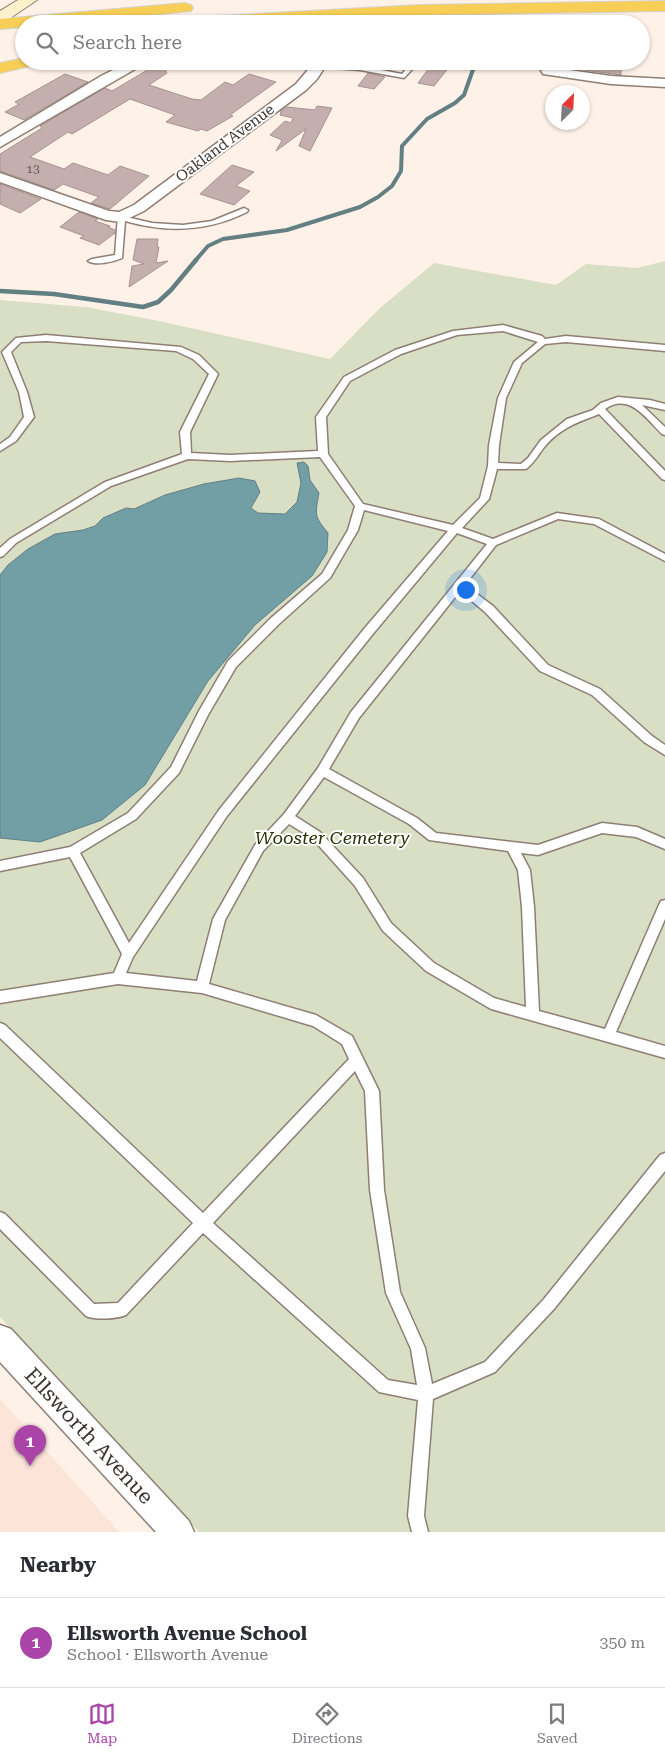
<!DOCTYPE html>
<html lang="en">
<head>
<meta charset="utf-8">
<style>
	:root { --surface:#fff; --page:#f7f7f7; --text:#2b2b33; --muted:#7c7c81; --line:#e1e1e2; --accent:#aa44a9 }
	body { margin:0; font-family:"Roboto Serif",serif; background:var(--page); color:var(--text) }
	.compass { position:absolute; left:545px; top:85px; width:45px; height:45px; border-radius:50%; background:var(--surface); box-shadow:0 1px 4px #0004; rotate:24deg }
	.you { position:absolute; left:465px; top:589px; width:18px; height:18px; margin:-12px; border:4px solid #fff; border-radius:50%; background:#1a73e8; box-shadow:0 0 0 8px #1a73e833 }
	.badge { display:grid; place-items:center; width:32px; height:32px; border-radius:50%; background:var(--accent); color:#fff; font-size:16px; font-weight:700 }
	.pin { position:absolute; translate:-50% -41px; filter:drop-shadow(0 1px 2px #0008) }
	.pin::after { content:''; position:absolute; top:26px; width:18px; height:15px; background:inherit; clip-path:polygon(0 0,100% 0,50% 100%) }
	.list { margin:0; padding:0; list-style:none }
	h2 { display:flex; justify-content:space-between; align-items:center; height:65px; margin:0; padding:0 20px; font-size:21px }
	h2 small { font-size:16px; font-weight:400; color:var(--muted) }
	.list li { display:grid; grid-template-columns:32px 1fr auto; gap:15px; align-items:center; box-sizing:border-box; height:90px; padding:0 20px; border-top:1px solid var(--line) }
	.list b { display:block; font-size:19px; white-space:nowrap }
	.list p { margin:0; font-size:16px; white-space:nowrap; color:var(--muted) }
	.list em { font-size:16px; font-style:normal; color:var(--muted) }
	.icon { flex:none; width:28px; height:28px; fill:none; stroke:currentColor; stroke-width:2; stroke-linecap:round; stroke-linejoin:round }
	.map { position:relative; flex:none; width:665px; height:1532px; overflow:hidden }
	.search { position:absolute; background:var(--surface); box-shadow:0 1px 4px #0004; left:15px; right:15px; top:15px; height:55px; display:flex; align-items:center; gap:12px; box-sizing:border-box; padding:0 18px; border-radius:28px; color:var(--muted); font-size:19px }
	.sheet { height:155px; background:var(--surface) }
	nav { display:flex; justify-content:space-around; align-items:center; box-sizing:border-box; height:70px; border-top:1px solid var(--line); background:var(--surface); font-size:14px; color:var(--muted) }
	nav a { display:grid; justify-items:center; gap:2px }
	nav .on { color:var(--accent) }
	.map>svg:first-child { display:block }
	.education { fill:#fce4d9 }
	.green { fill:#d8dfc5 }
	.water { fill:#729fa6; stroke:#627f83 }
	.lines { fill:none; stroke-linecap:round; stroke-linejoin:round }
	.stream-far1 { stroke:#627f83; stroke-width:4 }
	.stream { stroke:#627f83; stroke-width:4.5 }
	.building { fill:#c5afae; stroke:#a79291 }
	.lane-casing { stroke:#8e7e74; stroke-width:3 }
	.street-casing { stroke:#8e7e74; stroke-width:3 }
	.secondary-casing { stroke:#8e7e74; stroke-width:2 }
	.highway-casing { stroke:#d4d3d2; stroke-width:2 }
	.lane { fill:#fff; fill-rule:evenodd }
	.street { fill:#fff; fill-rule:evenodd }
	.secondary { fill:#fdf1cc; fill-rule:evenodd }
	.highway { fill:#f7cf56; fill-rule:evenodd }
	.labels { text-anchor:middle; stroke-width:4; stroke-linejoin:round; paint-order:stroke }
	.far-number-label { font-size:12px; fill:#5e5450 }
	.far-street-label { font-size:15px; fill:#3c3531; stroke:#fff }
	.park-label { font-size:18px; font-style:italic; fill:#272f03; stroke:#fff }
	.near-street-label { font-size:21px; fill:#3c3531; stroke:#fff }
</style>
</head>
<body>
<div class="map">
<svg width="665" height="1532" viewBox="0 0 665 1532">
	<rect width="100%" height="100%" fill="#fef1e7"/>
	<!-- education -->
	<polygon class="education" points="0,1399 119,1532 0,1532"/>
	<!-- green -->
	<polygon class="green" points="665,261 665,1532 199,1532 0,1317 0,300 86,307 159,321 330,359 380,308 434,263 556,285 586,264 637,268"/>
	<!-- water -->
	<path class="water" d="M304,462L308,466L310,480L319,493C315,515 314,516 328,533L327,552L312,576L255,625L208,681L145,785L102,820L40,842L0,838V575L8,565L28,549L55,534L83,530L95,526L103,518L126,508L134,509L165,495L204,484L239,478L255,481L260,492L251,508L258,513L285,514L297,502L301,483L297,463Z"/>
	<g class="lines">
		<!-- stream-far1 -->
		<polyline class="stream-far1" points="195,261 208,246 223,239 287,230 360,207 378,197 392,186 401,171 402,146 427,119 455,103 464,95 476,61"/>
		<!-- stream -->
		<polyline class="stream" points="0,291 54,294 143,307 158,302 171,290 196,260"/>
	</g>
	<!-- building -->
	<g class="building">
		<polygon points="379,61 399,61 391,70 374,67"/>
		<polygon points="434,61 454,61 434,86 418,83"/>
		<polygon points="555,61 621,61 621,75 555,66"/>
		<polygon points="161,62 167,73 149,85 192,99 201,100 225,82 233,85 249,74 276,82 230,115 233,116 207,131 201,129 198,131 166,122 175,115 130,99 72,134 68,132 30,157 64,169 73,163 108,175 120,166 149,176 110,209 91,203 99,197 63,184 54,190 0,171 0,154 42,128 40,126 105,88 112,91"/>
		<polygon points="368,73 385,77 374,89 358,86"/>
		<polygon points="65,74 88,82 24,120 5,112 19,104 15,102"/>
		<polygon points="317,106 332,108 310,151 299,146 306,129 276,151 282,140 270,135 285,121 291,123 293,118 280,115 281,111 287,107 315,110"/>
		<polygon points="232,165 254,172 236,186 250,191 234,205 200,194"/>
		<polygon points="0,184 41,199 20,213 0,204"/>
		<polygon points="79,212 98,219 95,221 110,226 108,227 115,230 115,233 99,245 80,238 84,236 60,227"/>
		<polygon points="137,239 158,239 157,247 159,247 156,263 168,261 129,287 132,266 144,264 133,260"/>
	</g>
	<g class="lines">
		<!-- lane casing -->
		<g class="lane-casing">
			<g id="lane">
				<polygon points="413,61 420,61 404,78 360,70 319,67 316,65 319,63 360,66 402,74"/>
				<path d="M244,208L248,210L247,212C207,232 167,233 125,221L122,258C113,262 96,266 88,261L92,259L115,255L118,215L152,223L183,225L212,221Z"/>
				<path d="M503,325L542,336L545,339L566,336L665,345V351L566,342L545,344L522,363L506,398L499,445L498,463L521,464L528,458L541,440L567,419L593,410L601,403L618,397L650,400L665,404V410L642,405L665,427V435L662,434C646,418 629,392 605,409L665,471V480L662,479L599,414C579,422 562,427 546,445C539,453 535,462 526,469H497L489,499L462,528L493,539L557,513L599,519L665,554V561L594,524L558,519L496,545L465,585L493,606L548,665L600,689L652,736L665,745V755L644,742L592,695L540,671L485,612L460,591L359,718L329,769L417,818L436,833L538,845L602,823L637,827L665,839V849L636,837L602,833L538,855L521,853L530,870L534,907L539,1011L605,1029L659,905L661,901L665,900V919L616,1032L665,1046V1058L491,1009L426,971L383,931L355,886L312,838L289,824L263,851L225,920L209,984L316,1015L352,1036L379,1091L384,1190L400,1292L425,1348L432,1384L485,1362L544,1299L660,1155L665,1153V1171L554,1309L495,1372L433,1399L424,1516L428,1532H412L408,1516L418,1400L379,1392L203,1233L126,1315C116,1319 96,1320 86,1316L0,1229V1212L5,1214L94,1304L118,1303L193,1223L0,1038V1023L5,1025L203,1213L349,1059L342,1044L313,1026L202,993L118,984L0,1003V991L114,973L122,954L70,857L0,871V861L70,847L128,813L171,767L199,711L228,661L271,618L322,574L348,530L355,506L320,457L230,461L188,459L111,486L16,543L3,556L0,557V548L10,539L105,482L182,454L180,432L209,374L193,359L176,351L46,341L21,342L11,352L27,392L34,417L16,441L0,451V444L10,437L24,417L19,392L2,352L16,338L46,335L181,347L199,355L218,374L190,432L191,453L230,455L318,451L316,417L344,377L395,350L453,331ZM503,331L538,342L514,362L498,398L489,445L488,466L480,498L453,525L363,504L328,454L326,417L350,381L401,354L457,335ZM364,510L448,531L364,629L219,810L129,943L80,853L136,819L179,773L208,715L236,667L279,624L330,578L358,530ZM457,533L487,544L351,712L318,768L284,814L255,845L213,919L197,981L126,973L133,957L227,816L372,635ZM324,777L409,824L429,840L508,851L518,870L522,907L526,1007L494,998L434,963L391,923L363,878L320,832L295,816ZM355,1071L365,1091L370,1190L386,1293L411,1349L417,1385L388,1380L213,1223Z"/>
			</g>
		</g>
		<!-- street casing -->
		<g class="street-casing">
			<g id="street">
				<polygon points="131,61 149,61 0,147 0,137 101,76"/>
				<polygon points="310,61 324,61 326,65 317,79 306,90 144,211 121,222 106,220 0,182 0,173 109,211 119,212 134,205 296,84 312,65"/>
				<polygon points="548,67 611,76 665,79 665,87 611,84 543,74 541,71"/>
				<polygon points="0,1325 11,1329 189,1521 194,1532 156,1532 0,1362"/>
			</g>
		</g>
		<!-- secondary casing -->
		<g class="secondary-casing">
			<polygon id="secondary" points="18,0 37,0 6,21 0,23 0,11"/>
		</g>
		<!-- highway casing -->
		<g class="highway-casing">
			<g id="highway">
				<polygon points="665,1 665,11 419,15 254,24 155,24 157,21 163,19 419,5"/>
				<polygon points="185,3 191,5 193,8 191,11 58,24 24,24 24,27 0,29 0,19"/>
				<polygon points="24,58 24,61 41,61 39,64 0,73 0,63"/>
			</g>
		</g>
		<!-- lane -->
		<use href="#lane" class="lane"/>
		<!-- street -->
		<use href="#street" class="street"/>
		<!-- secondary -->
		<use href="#secondary" class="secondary"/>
		<!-- highway -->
		<use href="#highway" class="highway"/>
	</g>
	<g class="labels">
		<!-- far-number labels -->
		<g class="far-number-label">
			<text x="33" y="173">13</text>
		</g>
		<!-- far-street labels -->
		<g class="far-street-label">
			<text transform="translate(225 143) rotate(-37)" y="5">Oakland Avenue</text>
		</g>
		<!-- park labels -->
		<g class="park-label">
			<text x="332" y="844">Wooster Cemetery</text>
		</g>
		<!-- near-street labels -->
		<g class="near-street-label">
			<text transform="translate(89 1436) rotate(47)" y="7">Ellsworth Avenue</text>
		</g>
	</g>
</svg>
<svg class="compass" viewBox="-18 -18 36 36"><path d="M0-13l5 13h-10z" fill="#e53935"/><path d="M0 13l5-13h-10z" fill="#7c7c81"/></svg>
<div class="you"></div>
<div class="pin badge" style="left:30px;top:1466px">1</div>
<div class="search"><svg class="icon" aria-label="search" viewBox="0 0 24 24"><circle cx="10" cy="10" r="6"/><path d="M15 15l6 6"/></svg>Search here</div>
</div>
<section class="sheet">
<h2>Nearby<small></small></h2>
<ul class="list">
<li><span class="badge">1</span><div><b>Ellsworth Avenue School</b><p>School · Ellsworth Avenue</p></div><em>350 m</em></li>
</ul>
</section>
<nav>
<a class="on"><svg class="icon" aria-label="map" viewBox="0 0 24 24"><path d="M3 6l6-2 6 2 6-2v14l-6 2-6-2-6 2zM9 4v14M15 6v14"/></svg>Map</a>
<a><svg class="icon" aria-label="directions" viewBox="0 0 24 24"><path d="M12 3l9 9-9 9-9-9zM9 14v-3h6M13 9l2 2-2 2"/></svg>Directions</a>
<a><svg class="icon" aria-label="saved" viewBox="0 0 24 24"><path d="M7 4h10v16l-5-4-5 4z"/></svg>Saved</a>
</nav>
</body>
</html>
